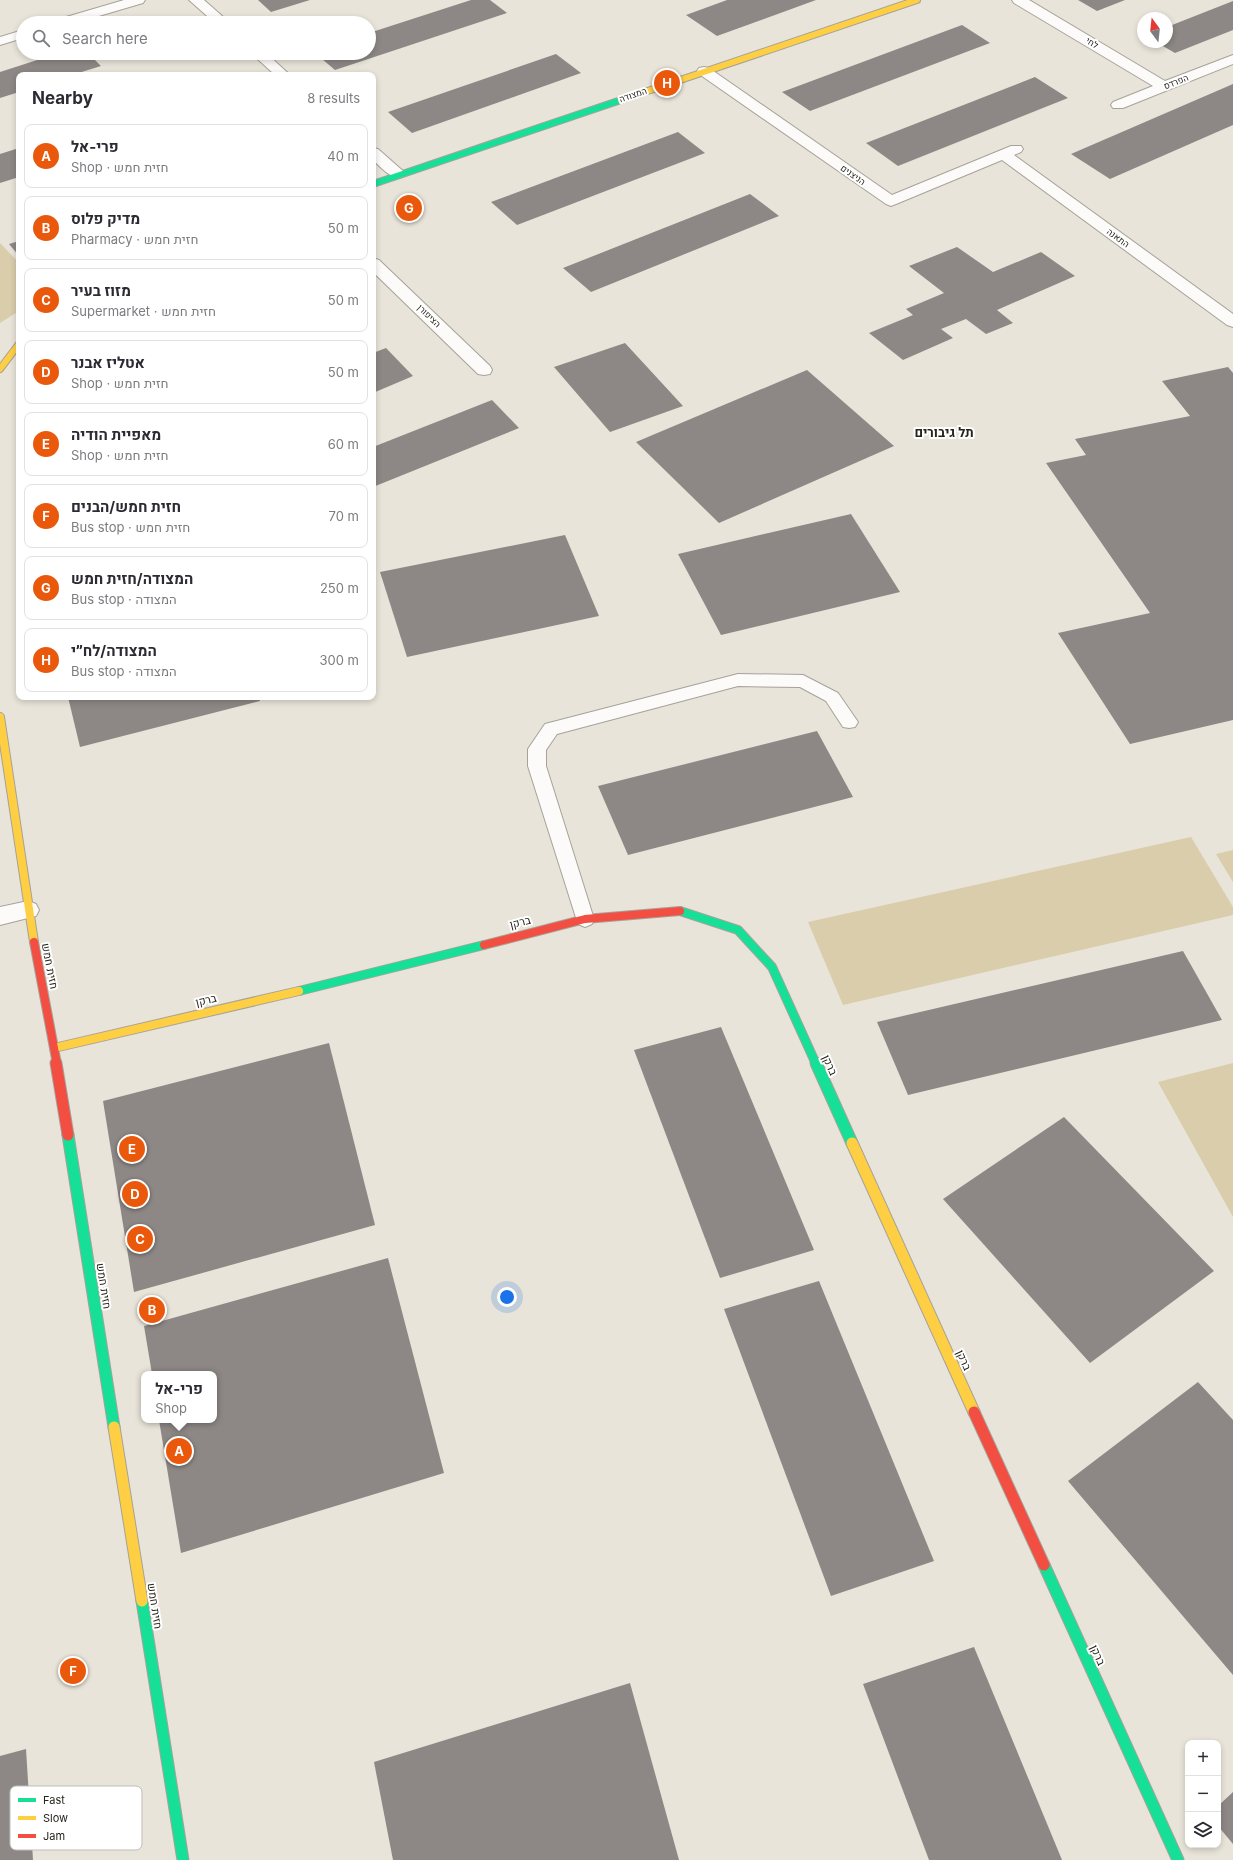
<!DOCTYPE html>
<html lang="en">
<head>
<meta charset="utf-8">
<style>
	:root { --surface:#fff; --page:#f2f2f3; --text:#2b2b33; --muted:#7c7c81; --line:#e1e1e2; --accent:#ea580c }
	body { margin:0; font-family:Inter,Heebo,sans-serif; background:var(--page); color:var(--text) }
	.controls { position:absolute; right:12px; bottom:12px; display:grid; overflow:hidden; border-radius:8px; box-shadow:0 2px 6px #0003 }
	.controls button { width:36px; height:36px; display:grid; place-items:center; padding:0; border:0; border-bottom:1px solid var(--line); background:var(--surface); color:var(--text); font:20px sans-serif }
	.compass { position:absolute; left:1137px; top:12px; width:36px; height:36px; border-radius:50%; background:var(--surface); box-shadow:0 2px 6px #0003; rotate:345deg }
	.you { position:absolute; left:507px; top:1297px; width:14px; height:14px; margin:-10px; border:3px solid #fff; border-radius:50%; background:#1a73e8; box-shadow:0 0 0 6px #1a73e833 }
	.badge { display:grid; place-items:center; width:26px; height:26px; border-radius:50%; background:var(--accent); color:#fff; font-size:13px; font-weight:700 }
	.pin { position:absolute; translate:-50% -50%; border:2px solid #fff; box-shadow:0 1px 4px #0006 }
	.popup { position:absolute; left:141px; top:1371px; width:76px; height:52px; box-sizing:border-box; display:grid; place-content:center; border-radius:8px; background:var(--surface); filter:drop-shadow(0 1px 3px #0005); font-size:13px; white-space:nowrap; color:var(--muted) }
	.popup b { font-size:15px; color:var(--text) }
	.popup::after { content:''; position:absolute; left:50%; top:100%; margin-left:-8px; border:8px solid transparent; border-top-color:var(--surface) }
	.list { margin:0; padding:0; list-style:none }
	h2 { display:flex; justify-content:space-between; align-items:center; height:52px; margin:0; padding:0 16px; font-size:17px }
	h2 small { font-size:13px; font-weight:400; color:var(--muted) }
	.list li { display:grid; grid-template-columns:26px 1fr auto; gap:12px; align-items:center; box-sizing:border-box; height:64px; margin:0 8px 8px; padding:0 8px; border:1px solid var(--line); border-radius:8px }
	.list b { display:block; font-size:15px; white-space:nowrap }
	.list p { margin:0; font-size:13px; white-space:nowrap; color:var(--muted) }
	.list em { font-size:13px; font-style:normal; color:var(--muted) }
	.icon { flex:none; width:22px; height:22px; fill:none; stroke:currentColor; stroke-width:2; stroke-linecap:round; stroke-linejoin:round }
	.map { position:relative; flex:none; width:1233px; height:1860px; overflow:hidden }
	.search { position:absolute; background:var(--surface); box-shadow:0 2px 6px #0003; left:16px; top:16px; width:360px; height:44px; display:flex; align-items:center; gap:10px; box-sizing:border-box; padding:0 14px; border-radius:22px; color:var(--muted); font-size:15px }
	.panel { position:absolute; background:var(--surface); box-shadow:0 2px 6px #0003; left:16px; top:72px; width:360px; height:628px; border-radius:8px }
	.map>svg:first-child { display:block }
	.green { fill:#d9cdac }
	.building { fill:#8d8885 }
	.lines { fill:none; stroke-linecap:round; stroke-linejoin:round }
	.lane-casing { stroke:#a6a29a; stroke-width:2 }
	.street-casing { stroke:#a6a29a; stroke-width:2 }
	.fast-far2-casing { stroke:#a6a29a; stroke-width:8 }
	.fast-far1-casing { stroke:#a6a29a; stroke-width:10 }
	.fast-casing { stroke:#a6a29a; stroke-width:13 }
	.slow-far2-casing { stroke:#a6a29a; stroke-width:8 }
	.slow-far1-casing { stroke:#a6a29a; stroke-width:10 }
	.slow-casing { stroke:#a6a29a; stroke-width:13 }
	.jam-far1-casing { stroke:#a6a29a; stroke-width:10 }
	.jam-casing { stroke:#a6a29a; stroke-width:13 }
	.lane { fill:#fcfbf9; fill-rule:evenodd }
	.street { fill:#fcfbf9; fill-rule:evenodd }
	.fast-far2 { stroke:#16e098; stroke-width:6 }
	.fast-far1 { stroke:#16e098; stroke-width:8 }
	.fast { stroke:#16e098; stroke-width:11 }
	.slow-far2 { stroke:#ffcf43; stroke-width:6 }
	.slow-far1 { stroke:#ffcf43; stroke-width:8 }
	.slow { stroke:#ffcf43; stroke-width:11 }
	.jam-far1 { stroke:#f24e42; stroke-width:8 }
	.jam { stroke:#f24e42; stroke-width:11 }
	.labels { text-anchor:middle; stroke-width:4; stroke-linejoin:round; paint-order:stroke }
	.far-street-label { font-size:9px; fill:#26241c; stroke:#fff }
	.street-label { font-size:11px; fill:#26241c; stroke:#fff }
	.far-district-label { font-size:13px; font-weight:bold; fill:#26241c; stroke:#fff }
	.key { fill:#fff; stroke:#bebdbb; stroke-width:1 }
	.key-label { font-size:11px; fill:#26241c }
</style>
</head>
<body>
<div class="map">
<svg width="1233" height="1860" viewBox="0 0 1233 1860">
	<rect width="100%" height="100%" fill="#e9e4d9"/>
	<!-- green -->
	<g class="green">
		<polygon points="0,243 19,263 19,311 0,323"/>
		<polygon points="1191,837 1233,907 1233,915 843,1005 808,922"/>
		<polygon points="1233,850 1233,882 1216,854"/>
		<polygon points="1233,1063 1233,1217 1158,1082"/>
	</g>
	<!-- building -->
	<g class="building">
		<polygon points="258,0 310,0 271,12"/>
		<polygon points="471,0 490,0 507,13 335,70 315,53 369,53 369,33"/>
		<polygon points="727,0 816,0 717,36 686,15"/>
		<polygon points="1078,0 1125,0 1097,11"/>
		<polygon points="1233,1 1233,30 1175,53 1156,42 1167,42 1167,27"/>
		<polygon points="962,25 990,43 810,111 782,92"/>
		<polygon points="59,53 88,53 101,66 72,75 19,75 19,92 0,98 0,72"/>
		<polygon points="556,54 581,73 412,133 388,112"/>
		<polygon points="1035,77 1068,98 898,166 866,143"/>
		<polygon points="1233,84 1233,125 1110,179 1071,154"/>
		<polygon points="678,132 705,153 517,225 491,202"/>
		<polygon points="19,148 19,177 0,183 0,154"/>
		<polygon points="750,194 779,216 591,292 563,268"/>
		<polygon points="19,241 19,256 9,244"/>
		<polygon points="957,247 993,272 1041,252 1075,276 997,310 1013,323 986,334 966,319 941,329 953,338 903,360 869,333 913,315 906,309 944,293 909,266"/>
		<polygon points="625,343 683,406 610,432 554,367"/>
		<polygon points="386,348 413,376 373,393 373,353"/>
		<polygon points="1228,367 1233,373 1233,720 1130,744 1058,633 1150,613 1046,463 1086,455 1075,439 1190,416 1162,381"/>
		<polygon points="807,370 894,446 719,523 636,442"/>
		<polygon points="492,400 519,428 373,487 373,447"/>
		<polygon points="851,514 900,592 721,635 678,554"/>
		<polygon points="565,535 599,616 407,657 380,572"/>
		<polygon points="68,697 259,697 260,701 80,747"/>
		<polygon points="817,731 853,797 628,855 598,786"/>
		<polygon points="1183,951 1222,1020 908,1095 877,1022"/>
		<polygon points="721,1027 814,1250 720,1278 634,1050"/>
		<polygon points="329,1043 375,1225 134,1292 103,1101"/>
		<polygon points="1064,1117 1214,1271 1090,1363 943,1199"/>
		<polygon points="388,1258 444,1473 181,1553 159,1420 214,1420 214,1374 152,1374 144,1326"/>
		<polygon points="819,1281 934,1561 831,1596 724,1309"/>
		<polygon points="1198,1382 1233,1420 1233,1675 1068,1481"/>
		<polygon points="974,1647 1062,1860 929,1860 863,1684"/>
		<polygon points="630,1683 679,1860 393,1860 374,1762"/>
		<polygon points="26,1749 33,1860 0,1860 0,1756"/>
		<polygon points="1233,1792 1233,1844 1218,1826 1218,1806"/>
	</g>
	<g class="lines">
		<!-- lane casing -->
		<g class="lane-casing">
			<polygon id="lane" points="738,674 803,675 838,693 858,722 855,727 849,728 843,727 826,701 800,687 738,686 557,734 546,750 546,766 594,919 592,924 585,927 578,924 528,766 528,749 545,724"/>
		</g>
		<!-- street casing -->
		<g class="street-casing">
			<g id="street">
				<polygon points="124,0 145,0 143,3 75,23 54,23 56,20"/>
				<polygon points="189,0 204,0 230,23 215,23"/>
				<polygon points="1012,0 1029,0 1165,81 1233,55 1233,64 1123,108 1113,108 1111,105 1113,102 1153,86 1014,3"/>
				<polygon points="23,30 23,38 0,45 0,37"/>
				<polygon points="251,53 266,53 290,75 275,75"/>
				<polygon points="704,67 709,68 892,195 1011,146 1021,146 1023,149 1021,152 1014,155 1233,314 1233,327 1227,325 1002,160 896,204 891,206 886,204 699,74 697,71 699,68"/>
				<path d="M373,148L378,149L403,171L405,174L403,177C391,180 382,168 373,160Z"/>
				<polygon points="373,258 379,260 490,366 492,370 490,374 484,375 478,374 373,272"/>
				<polygon points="28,901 36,904 39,910 36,916 0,925 0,907"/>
			</g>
		</g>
		<!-- fast-far2 casing -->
		<g class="fast-far2-casing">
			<polyline id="fast-far2" points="373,184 621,100"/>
		</g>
		<!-- fast-far1 casing -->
		<g class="fast-far1-casing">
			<g id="fast-far1">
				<polyline points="680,911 738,930 772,967 816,1064"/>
				<polyline points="299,991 484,945"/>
			</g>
		</g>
		<!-- fast casing -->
		<g class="fast-casing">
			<g id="fast">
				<polyline points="816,1063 852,1143"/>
				<polyline points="68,1135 114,1427"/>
				<polyline points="1044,1565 1178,1860"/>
				<polyline points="142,1601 183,1860"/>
			</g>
		</g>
		<!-- slow-far2 casing -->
		<g class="slow-far2-casing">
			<g id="slow-far2">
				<polyline points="621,100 917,0"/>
				<polyline points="0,369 19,344"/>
			</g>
		</g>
		<!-- slow-far1 casing -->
		<g class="slow-far1-casing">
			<g id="slow-far1">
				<polyline points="0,717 34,942"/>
				<polyline points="54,1048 299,991"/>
			</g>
		</g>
		<!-- slow casing -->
		<g class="slow-casing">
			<g id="slow">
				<polyline points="852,1143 974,1412"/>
				<polyline points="114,1427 142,1601"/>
			</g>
		</g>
		<!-- jam-far1 casing -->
		<g class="jam-far1-casing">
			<g id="jam-far1">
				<polyline points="34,942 57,1064"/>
				<polyline points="484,945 585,919 680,911"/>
			</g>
		</g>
		<!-- jam casing -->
		<g class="jam-casing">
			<g id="jam">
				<polyline points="56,1063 68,1135"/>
				<polyline points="974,1412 1044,1565"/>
			</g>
		</g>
		<!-- lane -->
		<use href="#lane" class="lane"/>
		<!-- street -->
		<use href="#street" class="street"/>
		<!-- fast-far2 -->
		<use href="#fast-far2" class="fast-far2"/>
		<!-- fast-far1 -->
		<use href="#fast-far1" class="fast-far1"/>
		<!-- fast -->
		<use href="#fast" class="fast"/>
		<!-- slow-far2 -->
		<use href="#slow-far2" class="slow-far2"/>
		<!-- slow-far1 -->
		<use href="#slow-far1" class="slow-far1"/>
		<!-- slow -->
		<use href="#slow" class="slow"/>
		<!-- jam-far1 -->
		<use href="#jam-far1" class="jam-far1"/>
		<!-- jam -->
		<use href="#jam" class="jam"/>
	</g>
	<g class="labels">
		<!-- far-street labels -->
		<g class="far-street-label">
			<text transform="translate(1092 43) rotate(31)" y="3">לחי</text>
			<text transform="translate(1176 82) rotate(-22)" y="3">הפרדס</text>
			<text transform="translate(633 95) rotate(-19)" y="3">המצודה</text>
			<text transform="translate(853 175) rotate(35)" y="3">הניצנים</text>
			<text transform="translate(1118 238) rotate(36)" y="3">התאנה</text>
			<text transform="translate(429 316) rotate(44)" y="3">הציפורן</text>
		</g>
		<!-- street labels -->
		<g class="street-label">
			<text transform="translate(520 922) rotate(-14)" y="4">ברקן</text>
			<text transform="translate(50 966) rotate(79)" y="4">חזית חמש</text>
			<text transform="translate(206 1000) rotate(-13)" y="4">ברקן</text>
			<text transform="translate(830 1065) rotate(66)" y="4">ברקן</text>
			<text transform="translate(104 1286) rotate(81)" y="4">חזית חמש</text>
			<text transform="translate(964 1360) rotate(66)" y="4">ברקן</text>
			<text transform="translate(155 1606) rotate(81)" y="4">חזית חמש</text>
			<text transform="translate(1098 1655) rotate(66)" y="4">ברקן</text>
		</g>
		<!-- far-district labels -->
		<g class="far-district-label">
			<text x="944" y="437">תל גיבורים</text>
		</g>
	</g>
	<!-- legend -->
	<rect x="10" y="1786" width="132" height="64" rx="6" class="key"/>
	<rect x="18" y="1798" width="18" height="4" fill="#16e098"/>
	<rect x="18" y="1816" width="18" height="4" fill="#ffcf43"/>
	<rect x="18" y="1834" width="18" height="4" fill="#f24e42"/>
	<g class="key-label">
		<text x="43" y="1804">Fast</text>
		<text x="43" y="1822">Slow</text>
		<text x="43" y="1840">Jam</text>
	</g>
</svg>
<div class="controls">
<button>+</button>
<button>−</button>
<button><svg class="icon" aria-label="layers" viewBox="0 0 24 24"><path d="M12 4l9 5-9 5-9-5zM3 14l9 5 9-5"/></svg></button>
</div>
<svg class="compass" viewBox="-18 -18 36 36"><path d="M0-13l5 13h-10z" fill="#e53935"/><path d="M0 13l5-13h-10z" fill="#7c7c81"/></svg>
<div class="you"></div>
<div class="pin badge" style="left:179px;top:1451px">A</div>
<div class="popup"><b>פרי-אל</b>Shop</div>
<div class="pin badge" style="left:152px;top:1310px">B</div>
<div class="pin badge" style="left:140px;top:1239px">C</div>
<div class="pin badge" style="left:135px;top:1194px">D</div>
<div class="pin badge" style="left:132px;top:1149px">E</div>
<div class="pin badge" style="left:73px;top:1671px">F</div>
<div class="pin badge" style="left:409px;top:208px">G</div>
<div class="pin badge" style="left:667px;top:83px">H</div>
<div class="search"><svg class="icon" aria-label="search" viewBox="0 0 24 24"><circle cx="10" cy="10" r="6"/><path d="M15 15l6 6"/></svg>Search here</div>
<section class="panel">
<h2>Nearby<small>8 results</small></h2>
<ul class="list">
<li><span class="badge">A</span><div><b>פרי-אל</b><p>Shop · חזית חמש</p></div><em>40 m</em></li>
<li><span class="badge">B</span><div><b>מדיק פלוס</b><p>Pharmacy · חזית חמש</p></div><em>50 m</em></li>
<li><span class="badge">C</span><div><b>מזוז בעיר</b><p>Supermarket · חזית חמש</p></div><em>50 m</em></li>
<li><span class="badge">D</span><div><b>אטליז אבנר</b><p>Shop · חזית חמש</p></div><em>50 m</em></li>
<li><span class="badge">E</span><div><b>מאפיית הודיה</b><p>Shop · חזית חמש</p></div><em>60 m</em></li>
<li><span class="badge">F</span><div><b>חזית חמש/הבנים</b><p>Bus stop · חזית חמש</p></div><em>70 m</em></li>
<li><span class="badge">G</span><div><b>המצודה/חזית חמש</b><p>Bus stop · המצודה</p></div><em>250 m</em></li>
<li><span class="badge">H</span><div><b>המצודה/לח״י</b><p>Bus stop · המצודה</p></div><em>300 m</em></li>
</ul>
</section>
</div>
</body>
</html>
